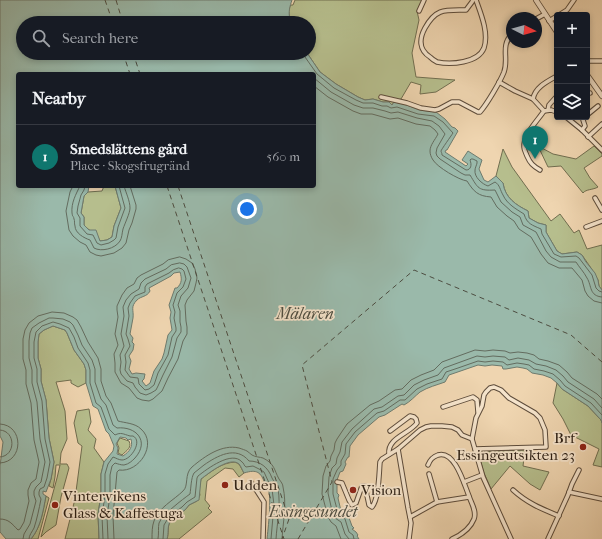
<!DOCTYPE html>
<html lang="en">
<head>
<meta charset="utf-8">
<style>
	:root { --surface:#171b24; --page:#242831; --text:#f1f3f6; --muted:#9ea1a6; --line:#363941; --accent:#0f766e }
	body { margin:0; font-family:"IM FELL French Canon",serif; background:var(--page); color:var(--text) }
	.controls { position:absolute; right:12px; top:12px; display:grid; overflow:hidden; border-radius:4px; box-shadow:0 2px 6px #0003 }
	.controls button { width:36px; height:36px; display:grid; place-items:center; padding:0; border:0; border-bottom:1px solid var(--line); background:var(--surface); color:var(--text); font:20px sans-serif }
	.compass { position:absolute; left:506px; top:12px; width:36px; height:36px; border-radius:50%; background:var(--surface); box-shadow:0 2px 6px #0003; rotate:96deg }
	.you { position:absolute; left:247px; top:209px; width:14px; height:14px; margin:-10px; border:3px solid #fff; border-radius:50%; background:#1a73e8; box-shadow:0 0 0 6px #1a73e833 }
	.badge { display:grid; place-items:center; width:26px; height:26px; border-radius:50%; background:var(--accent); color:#fff; font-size:13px; font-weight:700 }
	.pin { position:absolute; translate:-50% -33px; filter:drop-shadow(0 1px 2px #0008) }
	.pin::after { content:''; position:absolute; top:21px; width:14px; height:12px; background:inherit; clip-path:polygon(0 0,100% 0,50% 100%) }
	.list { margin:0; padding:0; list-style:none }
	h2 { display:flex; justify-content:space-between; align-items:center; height:52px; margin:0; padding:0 16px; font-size:17px }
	h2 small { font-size:13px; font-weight:400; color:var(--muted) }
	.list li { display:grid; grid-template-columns:26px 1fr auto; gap:12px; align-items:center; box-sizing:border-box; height:64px; padding:0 16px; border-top:1px solid var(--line) }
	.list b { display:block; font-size:15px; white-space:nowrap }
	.list p { margin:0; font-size:13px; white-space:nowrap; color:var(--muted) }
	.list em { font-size:13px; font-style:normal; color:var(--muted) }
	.icon { flex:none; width:22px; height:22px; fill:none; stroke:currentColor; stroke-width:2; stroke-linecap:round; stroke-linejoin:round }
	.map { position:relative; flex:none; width:602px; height:539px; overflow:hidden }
	.search { position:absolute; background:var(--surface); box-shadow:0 2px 6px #0003; left:16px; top:16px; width:300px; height:44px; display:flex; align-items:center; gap:10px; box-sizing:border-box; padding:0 14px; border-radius:22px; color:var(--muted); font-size:15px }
	.panel { position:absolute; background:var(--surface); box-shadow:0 2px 6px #0003; left:16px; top:72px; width:300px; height:116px; border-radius:4px }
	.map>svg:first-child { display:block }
	.green { fill:#b6be8d; stroke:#716e50 }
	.water { fill:#9ab9aa; stroke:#6e7b6e; fill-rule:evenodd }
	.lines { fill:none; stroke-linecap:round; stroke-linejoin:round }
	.shore { stroke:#636c5f; stroke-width:1 }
	.ferry { stroke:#4d4d41; stroke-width:1; stroke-dasharray:5 4; stroke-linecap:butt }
	.minor-casing { stroke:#5d4c3b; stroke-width:5.5 }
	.tertiary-casing { stroke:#5d4c3b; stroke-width:6 }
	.minor { stroke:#f5e4cc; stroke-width:3.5 }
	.tertiary { stroke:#f5e4cc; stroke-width:4.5 }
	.poi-dot { fill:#8f2418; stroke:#f5e4cc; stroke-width:1.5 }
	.labels { text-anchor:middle; stroke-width:3.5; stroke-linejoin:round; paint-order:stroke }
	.poi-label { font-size:15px; fill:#2c1f14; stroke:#f5e4cc; text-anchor:start }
	.water-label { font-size:16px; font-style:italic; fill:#4d4d41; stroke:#f5e4cc }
</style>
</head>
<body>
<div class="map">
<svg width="602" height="539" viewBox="0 0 602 539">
	<rect width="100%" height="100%" fill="#efd5b0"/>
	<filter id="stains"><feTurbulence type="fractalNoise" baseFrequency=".005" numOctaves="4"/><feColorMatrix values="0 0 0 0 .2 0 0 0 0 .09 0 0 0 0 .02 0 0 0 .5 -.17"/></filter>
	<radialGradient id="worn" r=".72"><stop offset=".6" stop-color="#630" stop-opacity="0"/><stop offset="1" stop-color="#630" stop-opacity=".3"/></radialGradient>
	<!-- green -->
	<g class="green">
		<path d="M295,0H423L417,11L419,20L412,53L416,77L455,80L436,92L420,94L421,85L411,82L401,99L394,102L392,105L389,102H383L373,99L365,100L358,97L336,84L320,72L307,53H309V23H286V22L290,19C289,15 288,8 291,5H293Z"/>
		<path d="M538,146L553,154L576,159L594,146L602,154V156L584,168L590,178L598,187C593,190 586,189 583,193L561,166L548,167Z"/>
		<path d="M503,149L512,167L551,221L560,214L574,233L579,230L587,249L602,245V290L599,286L598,280L591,268L582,255L577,252L562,254L557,251L546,232V225L538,223L529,218L528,211C516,205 505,198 503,183L496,176Z"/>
		<path d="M104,186H115L121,208L114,226L112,237L107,240L100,241C98,235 88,230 84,225V217L81,213L84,196L88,192L102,191Z"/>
		<polygon points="53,326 65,330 67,333 74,350 84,364 86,370 86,383 78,387 71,383 71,380 56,382 65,411 67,439 61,453 60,464 67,464 69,468 61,497 56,525 46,532 41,537 57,478 60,465 56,465 55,477 53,488 49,486 51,479 54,462 49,438 46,400 41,381 41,369 38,358 38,342 39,334 44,330"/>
		<polygon points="557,383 562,389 588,406 601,420 602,423 602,467 593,465 599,449 571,435 563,419 553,403"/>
		<polygon points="89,409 91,422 88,430 96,439 94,448 104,462 101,474 101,494 98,515 99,537 99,539 65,539 75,499 82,446 78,443 74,423 77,411"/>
		<path d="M120,438L129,441C132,448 127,450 122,455L118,453L119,448L117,443Z"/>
		<polygon points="525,450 523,466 549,472 540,490 530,484 510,466 491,489 484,473 478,452"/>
		<path d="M235,462L239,464L244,473L239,477L233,469L225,468L207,481L205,500L210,506L208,508L212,512L179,539H167C169,533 167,527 170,522C174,521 175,520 176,516L185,510L189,505L197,501L200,495L199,491L201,479C212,471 221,463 235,462Z"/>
		<path d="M46,496L49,498L38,539H31C41,527 43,511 46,496Z"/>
	</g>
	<!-- water -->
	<path class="water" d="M0,0H292C290,6 288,12 290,19L286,22V23H23V53H307L320,72L336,84L358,97L365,100L373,99L383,102H389L392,105L394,102L404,104L419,110L436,112L445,119L452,127L455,128L458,131L447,150H446L445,152L466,166L468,164L462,160L468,151L482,160L479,169L484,180L488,182L496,176L503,183C505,198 516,205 528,211L529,218L538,223L546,225V232L557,251L562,254L577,252L582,255L586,262L595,273L598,280L599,286L602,290V423L601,420L588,406L562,389L557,383L551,378L543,375L532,373L527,369L523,368L517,367L506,369H503L502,366L492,365L485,366L478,365L449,375L445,382C437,385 428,387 420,392C415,396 410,402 404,405L402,404L385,415L379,417L358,435L350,446L349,457H348L345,462L346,464L343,471L340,472L337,480V493L339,495L338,498L341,511L348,515L352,526L354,528L352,529L356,532L358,535L357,536L359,539H267C268,529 272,497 268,489C267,487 266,486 265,484C261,472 257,469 244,473C242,470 241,466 239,464C230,456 209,473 201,479L199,500L189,505L185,510L176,516C175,520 174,521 170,522C167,527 169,533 167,539H99V537L98,515L101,494V474L104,462L113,451L114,446L109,434L106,431L98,409L93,406L86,383V370L84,364L74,350L67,333L65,330L53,326L44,330L39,334L38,342V358L41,369V381L46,400L49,438L54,462L51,479L46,492L43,491V494L46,496C43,511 41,527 31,539H6L0,532V466L3,442L0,436ZM18,74H314V186H115L121,208L114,226L112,237L107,240L100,241L96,230H89L84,225V217L81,213L84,196L88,192L89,186H18ZM180,272C182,279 182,283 177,288H175L169,305L171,312L170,318L172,330L168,335L164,353L162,359L154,371L150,383L146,386L142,381L144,379L145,374L136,373L132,374L129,369L131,361L129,356L133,350L134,344L132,342L133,338L130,334C131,329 132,323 133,318C134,310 130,307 137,300C141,296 147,297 150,291L149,288L171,276L174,273ZM120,437L126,438L128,440L131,439C133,447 130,451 123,456L117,454L118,448L116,444Z"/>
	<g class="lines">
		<!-- shore -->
		<g class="shore">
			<path d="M304,53L305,57L317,74L334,88L356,100L363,103H373L382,106H387L391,108L397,107L418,114L434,116L443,122L453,133C451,136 441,150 441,151C441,152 442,153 442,155L466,170C471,170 472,165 470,160L471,159H473L477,161V163C477,164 475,168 475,170C474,177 482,184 488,186L495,182C500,185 500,190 503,195C507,204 516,209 524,214C527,224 532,225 541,229L542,234L554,254L561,257L576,256L579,258L592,275L596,288L599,291L602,292"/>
			<path d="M314,78L331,92L354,105L363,108H373L385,111L391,113L398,112L417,118L432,121L439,126L445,134L437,148L436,153L437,156L440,159L461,173L465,175H470C478,188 478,191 495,190L501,202L512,212L520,217L523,225L536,232L546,251L551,257L560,262H576C579,267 584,272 587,278C592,286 589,296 602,297"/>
			<path d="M314,86L328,97L353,111L361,114H372L390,119L398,118L416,124L430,126L435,130L438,134C435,140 430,145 430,151C430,154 431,157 433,160C437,167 459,180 467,181C474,192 478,196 491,197L497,207L507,216L514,221L519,229L531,237L541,254L548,263L559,268H572L582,280L585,291L588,296L594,301L602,303"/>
			<polyline points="73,186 70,192 66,211 69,230 73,236 80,242 86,245 90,252 96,255 101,256 114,253 122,248 126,243 129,230 132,223 136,209 136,205 130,186"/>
			<path d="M80,186C76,194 71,203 72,213C73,219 73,214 74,219C75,221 74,223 75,226C75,233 84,238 90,240L94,248C101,252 115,249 120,241C122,238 122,233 123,229C125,223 130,213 130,208C130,201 126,193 124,186"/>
			<polyline points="85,186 84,190 81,195 78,206 77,213 80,218 80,226 87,234 93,235 97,243 101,245 109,243 114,240 116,238 118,227 125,208 119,186"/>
			<polygon points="180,257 186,259 192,263 195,269 197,278 196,283 194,291 187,300 185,305 186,321 187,327 187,334 183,341 178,359 168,378 162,391 153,399 149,401 142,400 137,398 129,388 121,383 115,372 115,363 114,354 118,345 115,334 118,317 117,310 117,306 122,295 127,288 134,284 137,278 141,275 163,264 168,260"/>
			<polygon points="180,263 184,264 187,267 191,278 188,288 181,296 178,305 180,311 180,322 181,327 181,332 177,338 172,357 163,375 158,386 156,390 151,393 146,395 140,393 135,387 133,383 127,381 121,374 120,370 121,362 120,355 124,346 121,334 124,316 123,307 126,300 131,294 139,289 141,283 145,279 166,269 171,265"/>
			<polygon points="179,268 182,269 184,271 186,279 183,287 177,293 173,305 175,312 174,318 176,328 176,331 172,337 168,355 158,373 154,385 149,389 145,390 139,384 138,378 130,377 125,370 126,362 125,355 130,346 128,339 126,334 129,316 128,308 130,303 135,296 145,292 145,287 147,284 169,273 173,270"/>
			<path d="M0,424C24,425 24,462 0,463"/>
			<path d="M0,430C16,431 16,456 0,457"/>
			<path d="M0,519C9,519 12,524 18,530L20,529L24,522L29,501L28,495V490L31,483L36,479L39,462L34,440L31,403L26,384V370L23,359V339L25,330L29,323L38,316L52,312L64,313L73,317L77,320L81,327L88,342L98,358L101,369V381L106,396L111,403L118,421C125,423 135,423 141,429C158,444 139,473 119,470L117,472L113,516L114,539"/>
			<path d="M23,539L24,534L30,524L36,501L34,495V491L36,487L41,482L45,462L40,439L37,402L32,383V370L29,358V341L30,333L32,328L39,323L49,318H53L63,319L70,322L73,325L78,335L82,345L92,360L95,369V382L101,399L106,405L113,425L117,428C136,426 150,441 135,458C132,461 129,464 124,465C121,465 118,464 115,463L112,466L110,475V496L107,516L108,539"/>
			<path d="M29,539C29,535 32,532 34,528C37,519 39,509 41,499L39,495V492L40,489L44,487L47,478L50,462L45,439L42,401L37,382V369L34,358V342L36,332L42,326L53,322L60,324L69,328L74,337L78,348L88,363L90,370V383L96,403L101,407L109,429L115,435C121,432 123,434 130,436C131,436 132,436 133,436C143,441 131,460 122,460C119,460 116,458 113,457L108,464L105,474V495L102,516L103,539"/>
			<path d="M152,539C152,533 152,526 154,521C158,508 174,500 183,491C189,486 184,474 192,467C205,456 222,444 239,448C242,449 245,450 247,451C249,452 250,454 252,455C255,457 260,457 263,458C275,464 274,470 279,479C281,482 283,484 283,487C287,504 283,522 282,539"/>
			<path d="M158,539C159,534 158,527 159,523C162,515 183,499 190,494C191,488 191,478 194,473C197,470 201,468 204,465C217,456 236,445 249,461C260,461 268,467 272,478C274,482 277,485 278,489C281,505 277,523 276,539"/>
			<path d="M163,539L164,525L167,520L171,517L174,513L182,507L187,502L195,497L197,478L198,476C207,469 232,450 242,462C244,463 244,466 246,467L253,466L259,469L264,472L270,485L272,489L274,505L271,539"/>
			<polyline points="341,539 336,526 331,522 328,517 322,494 323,476 326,466 330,461 331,456 334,450 335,443 337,439 347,424 370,405 379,401 395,390 402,389 411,380 421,375 434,370 442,362 475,350 485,351 493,350 505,351 510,353 518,352 527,353 534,355 539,359 548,361 559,365 567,372 572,378 597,394 602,399"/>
			<polyline points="349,539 345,534 341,522 335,518 333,515 328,493 329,477 332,468 336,464 337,458 340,452 342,442 352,429 374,409 382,407 398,396 404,395 414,385 424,380 438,375 444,368 477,356 485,357 493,356 505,357 509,360 518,358 529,360 536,364 546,366 556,370 563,376 568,382 594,399 602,408"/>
			<polyline points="354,539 353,535 349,532 345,519 338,513 333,494 333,479 337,470 341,465 341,461 345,454 346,444 355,432 377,413 384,411 400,400 405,400 417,389 427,384 442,379 446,372 458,368 478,361 485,362 493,361 503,362 507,365 517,363 524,364 529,365 534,369 544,371 553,374 560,380 565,386 591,403 602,415"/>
		</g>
		<!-- ferry -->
		<g class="ferry">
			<polyline points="105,0 113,23"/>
			<polyline points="116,0 123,23"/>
			<polyline points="123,53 130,74"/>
			<polyline points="133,53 140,74"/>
			<polyline points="167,186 284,539"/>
			<polyline points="178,186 289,519 282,539"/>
			<polyline points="298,539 332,482 302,365 414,270 571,335 602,362"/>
		</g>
		<!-- minor casing -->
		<g class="minor-casing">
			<g id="minor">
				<path d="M473,0L472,2L466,10C445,10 436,8 425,28C419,39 419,50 430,57C432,59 435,61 437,62C451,65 478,63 484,48C489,33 481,14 476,0"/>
				<polyline points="419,11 424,0"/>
				<polyline points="559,15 567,10 574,0"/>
				<polyline points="536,19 545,14"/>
				<polyline points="549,21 557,16"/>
				<polyline points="587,61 602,61"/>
				<polyline points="499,82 515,91 533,99 544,111 551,110 557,112"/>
				<polyline points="587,94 590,93"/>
				<path d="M381,97L407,103L421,108L435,110L439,109L452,102H459L478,112H480C487,104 500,82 504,72C509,58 500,46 512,34"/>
				<path d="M533,99C535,87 548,81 557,76"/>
				<polyline points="548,110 549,105 557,96"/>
				<polyline points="587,115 598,106"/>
				<polyline points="566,117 582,130 602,150"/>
				<polyline points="582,130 585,126 583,120 585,117"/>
				<polyline points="588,137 602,124"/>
				<path d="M540,170C533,166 530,163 527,156C526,153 524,150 524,147C523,135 538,120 544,111"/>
				<polyline points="595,198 602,210"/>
				<polyline points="586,227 602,221"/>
				<polyline points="443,407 473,397 477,400 478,412"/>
				<polyline points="472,439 476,418 482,406 484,395 486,392 490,388 494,387 501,390 509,398 535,413 540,418 545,430 546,447 475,449"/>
				<path d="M389,454C387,438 409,434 417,423L416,419L414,417L410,416L390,431"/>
				<path d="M428,465C430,460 432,457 438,455C455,450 464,484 469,496C471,503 477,511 474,519C470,529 461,535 452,539"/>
				<polyline points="429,474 437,502"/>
				<polyline points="251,482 264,502 263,539"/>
				<path d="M337,482L342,483L349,500L352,505L356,503L362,486H365L369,505L372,507C379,499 379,473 380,462L382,459L398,449"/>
				<polyline points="464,482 482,475"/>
				<path d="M513,490C527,503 542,509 559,516"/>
				<polyline points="569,492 602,499"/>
				<polyline points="410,517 437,502 469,497"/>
				<polyline points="409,539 411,523 408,508 398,449 420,430 426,427 431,426 442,426 452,427 458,430 462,435 472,439 483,477 511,539"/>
				<polyline points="548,539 568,495 572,484 579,470"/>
			</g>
		</g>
		<!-- tertiary casing -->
		<g class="tertiary-casing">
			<g id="tertiary">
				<polyline points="536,0 557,32"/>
				<polyline points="587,75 602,96"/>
			</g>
		</g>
		<!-- minor -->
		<use href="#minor" class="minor"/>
		<!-- tertiary -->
		<use href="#tertiary" class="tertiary"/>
	</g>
	<!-- markers -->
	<g class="poi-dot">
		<circle cx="583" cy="447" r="4"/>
		<circle cx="225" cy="485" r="4"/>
		<circle cx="353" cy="490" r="4"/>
		<circle cx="55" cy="505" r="4"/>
	</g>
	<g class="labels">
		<!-- poi labels -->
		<g class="poi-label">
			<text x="575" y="443" text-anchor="end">Brf<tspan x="575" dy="17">Essingeutsikten 23</tspan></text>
			<text x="233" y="490">Udden</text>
			<text x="361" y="495">Vision</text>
			<text x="63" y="501">Vintervikens<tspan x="63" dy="17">Glass &amp; Kaffestuga</tspan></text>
		</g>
		<!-- water labels -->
		<g class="water-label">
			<text x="305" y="319">Mälaren</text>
			<text x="313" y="517">Essingesundet</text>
		</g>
	</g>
	<rect width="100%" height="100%" filter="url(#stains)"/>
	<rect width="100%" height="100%" fill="url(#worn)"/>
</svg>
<div class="controls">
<button>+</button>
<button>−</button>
<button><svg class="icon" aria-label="layers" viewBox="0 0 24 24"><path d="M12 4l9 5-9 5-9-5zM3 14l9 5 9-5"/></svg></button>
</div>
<svg class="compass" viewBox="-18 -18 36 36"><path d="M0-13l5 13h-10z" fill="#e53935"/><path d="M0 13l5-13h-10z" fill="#9ea1a6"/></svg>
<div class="you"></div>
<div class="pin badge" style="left:535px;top:159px">1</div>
<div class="search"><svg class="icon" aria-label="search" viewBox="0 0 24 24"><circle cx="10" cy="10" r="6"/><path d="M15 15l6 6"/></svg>Search here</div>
<section class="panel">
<h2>Nearby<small></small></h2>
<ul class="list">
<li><span class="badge">1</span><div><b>Smedslättens gård</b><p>Place · Skogsfrugränd</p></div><em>560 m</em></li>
</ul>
</section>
</div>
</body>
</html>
